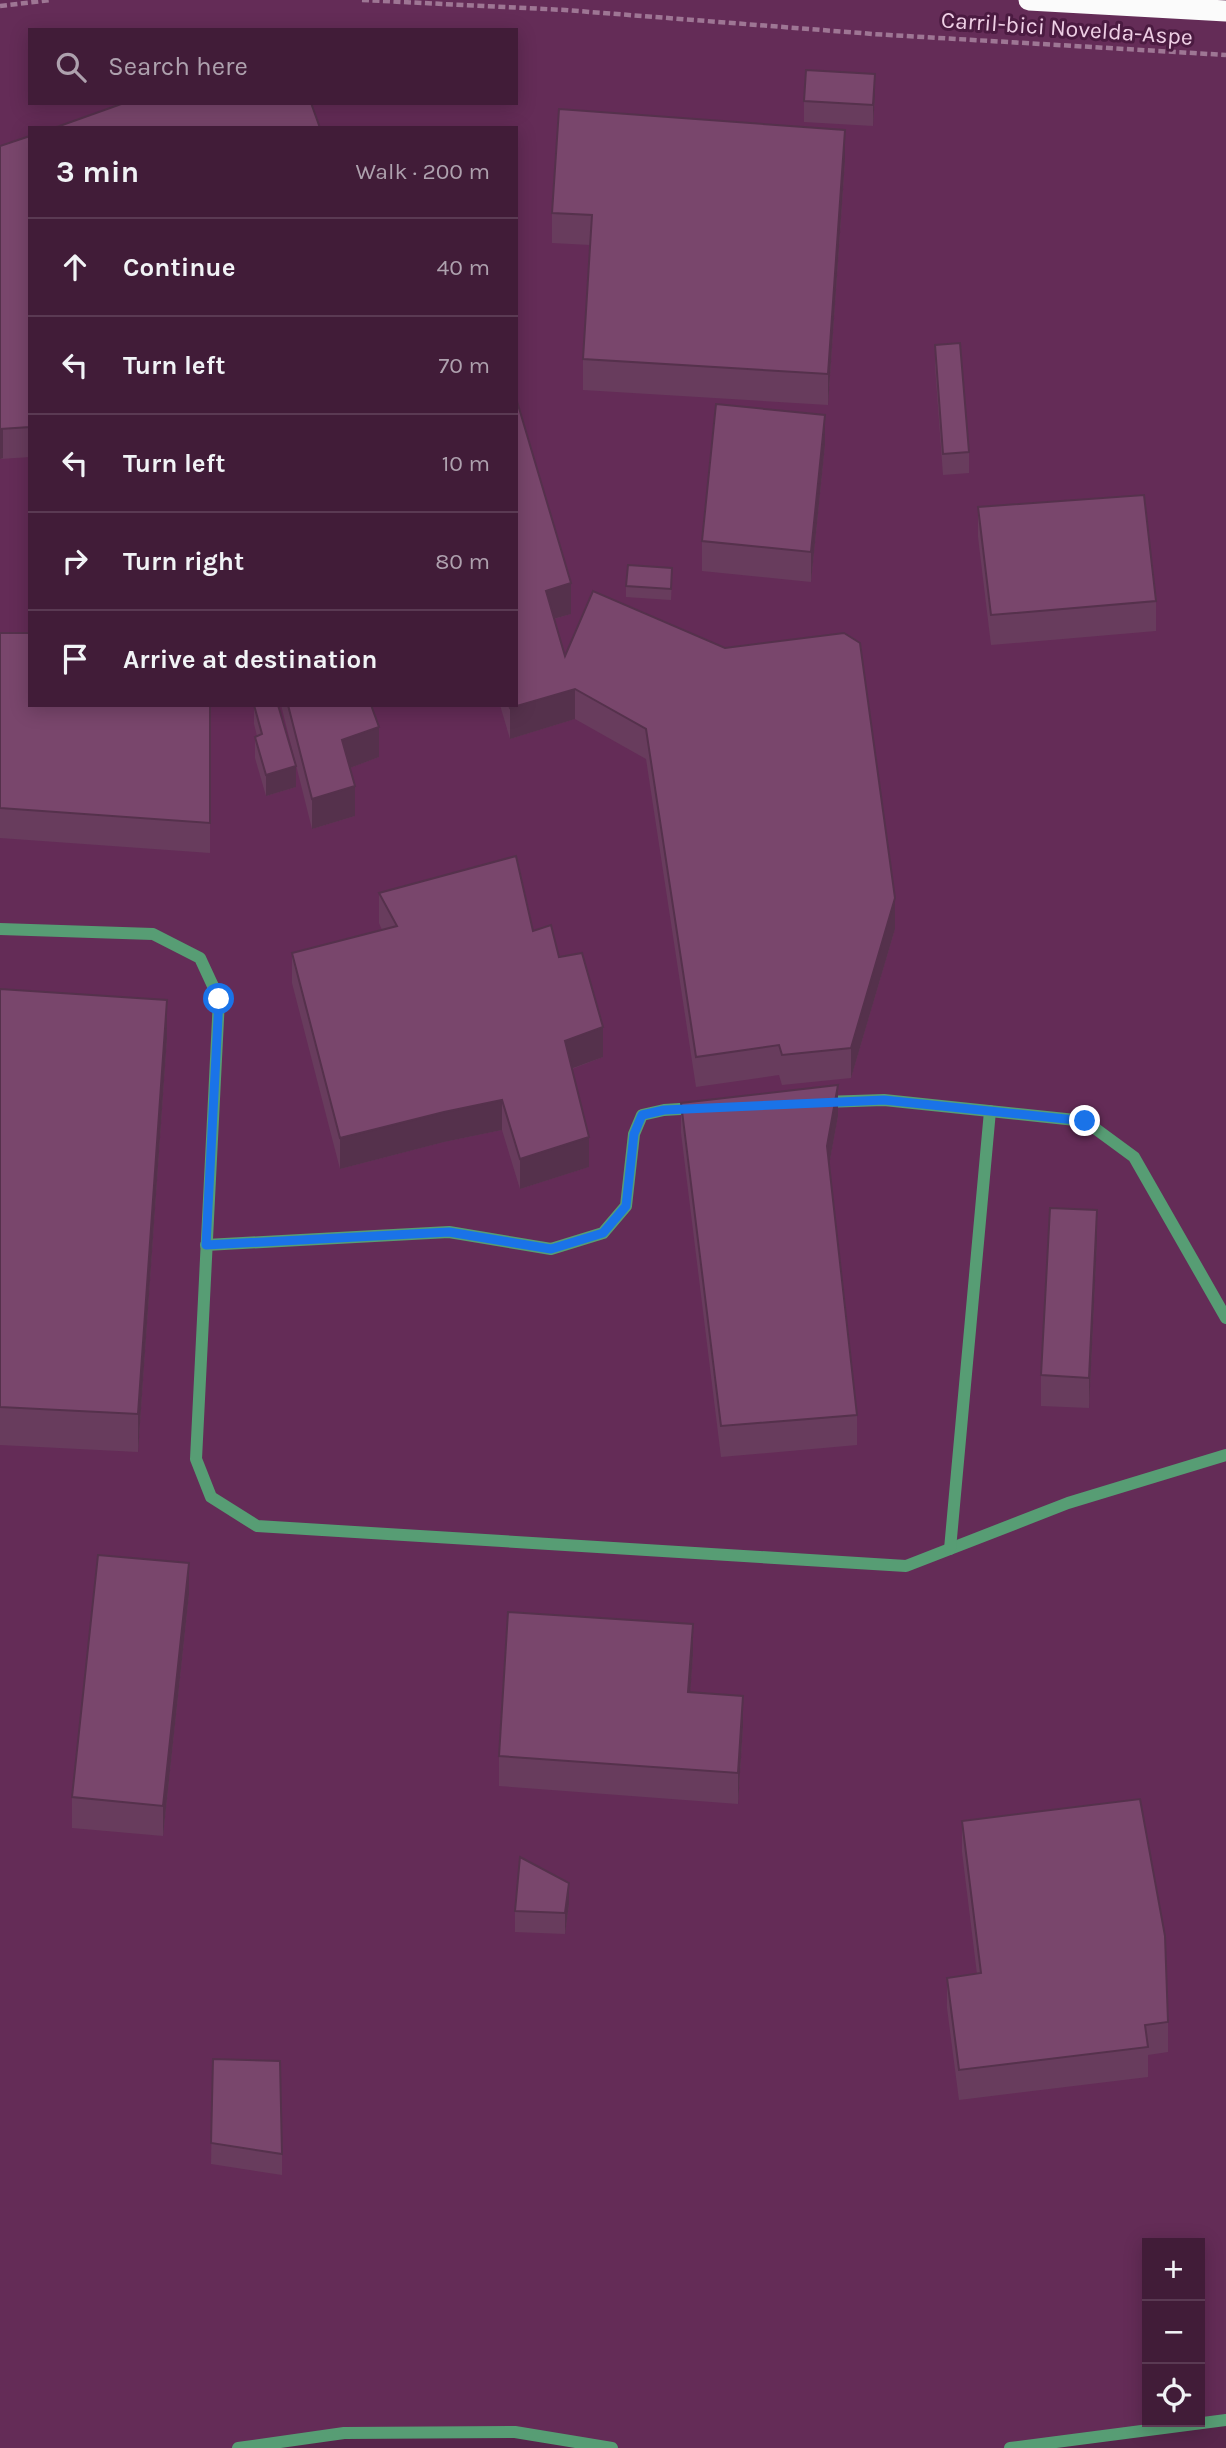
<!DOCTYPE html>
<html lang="en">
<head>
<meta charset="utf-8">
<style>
	:root { --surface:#411c38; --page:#482540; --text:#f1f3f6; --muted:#aea1ae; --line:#5a3a53 }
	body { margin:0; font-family:Karla,sans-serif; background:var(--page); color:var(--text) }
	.controls { position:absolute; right:21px; bottom:21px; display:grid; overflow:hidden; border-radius:0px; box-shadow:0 4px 18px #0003 }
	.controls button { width:63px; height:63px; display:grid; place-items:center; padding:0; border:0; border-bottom:2px solid var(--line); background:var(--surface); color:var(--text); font:35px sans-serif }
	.stop { position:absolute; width:21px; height:21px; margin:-16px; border:5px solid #1a73e8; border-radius:50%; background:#fff }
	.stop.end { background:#1a73e8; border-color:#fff; box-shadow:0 2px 7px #0008 }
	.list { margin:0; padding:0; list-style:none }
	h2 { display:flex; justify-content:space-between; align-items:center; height:91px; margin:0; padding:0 28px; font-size:30px }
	h2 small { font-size:23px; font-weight:400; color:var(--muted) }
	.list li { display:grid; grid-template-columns:46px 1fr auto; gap:21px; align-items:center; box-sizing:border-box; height:98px; padding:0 28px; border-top:2px solid var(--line) }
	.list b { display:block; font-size:26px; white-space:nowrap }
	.list em { font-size:23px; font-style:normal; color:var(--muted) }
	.icon { flex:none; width:38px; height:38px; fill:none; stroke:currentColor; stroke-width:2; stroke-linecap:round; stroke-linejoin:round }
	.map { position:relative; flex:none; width:1226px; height:2448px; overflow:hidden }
	.search { position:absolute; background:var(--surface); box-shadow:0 4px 18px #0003; left:28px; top:28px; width:490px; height:77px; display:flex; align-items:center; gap:18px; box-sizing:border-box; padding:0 24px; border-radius:0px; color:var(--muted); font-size:26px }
	.panel { position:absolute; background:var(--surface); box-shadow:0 4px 18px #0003; left:28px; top:126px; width:490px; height:581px; border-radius:0px }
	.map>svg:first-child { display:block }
	.built { fill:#642c57; fill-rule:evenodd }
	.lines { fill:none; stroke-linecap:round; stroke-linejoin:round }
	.path { stroke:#9e7694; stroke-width:4.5; stroke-dasharray:7 3.5; stroke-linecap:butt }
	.minor { stroke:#579d74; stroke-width:12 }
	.highway { stroke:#fbfbfb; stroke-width:21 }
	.wall { fill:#683c5d }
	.shaded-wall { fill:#55314c }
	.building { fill:#79466c; stroke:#55314c; stroke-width:2 }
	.route { stroke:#1a73e8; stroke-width:9 }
	.labels { text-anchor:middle; stroke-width:6; stroke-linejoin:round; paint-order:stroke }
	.street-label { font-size:23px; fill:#eecfe5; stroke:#4b1b41 }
</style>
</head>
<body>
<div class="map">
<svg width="1226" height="2448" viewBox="0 0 1226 2448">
	<rect width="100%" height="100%" fill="#57264b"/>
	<!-- built -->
	<path class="built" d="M0,0H1226V2419L1005,2448H612L515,2432L344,2433L238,2448H0ZM30,30H516V103H30ZM30,128H516V705H30ZM1147,2243H1200V2422H1147Z"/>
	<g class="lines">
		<!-- path -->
		<g class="path">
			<polyline points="362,0 565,10 873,34 1226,55"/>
			<polyline points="0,6 51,0"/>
		</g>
		<!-- minor -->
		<g class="minor">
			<polyline points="0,929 153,934 200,958 219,999 196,1459 211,1497 257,1526 906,1566 1068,1503 1226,1455"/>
			<polyline points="823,1102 884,1100 1085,1121 1134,1157 1226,1318"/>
			<polyline points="206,1245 449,1232 551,1249 603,1233 626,1206 634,1134 642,1115 664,1110 696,1108"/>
			<polyline points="950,1549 990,1111"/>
			<polyline points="238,2448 344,2433 515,2432 612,2448"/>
			<polyline points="1010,2448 1226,2420"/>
		</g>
		<!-- highway -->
		<polyline class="highway" points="1029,0 1226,11"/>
	</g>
	<!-- wall -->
	<g class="wall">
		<polygon points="875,95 873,126 804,122 804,101"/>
		<polygon points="30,136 30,457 0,459"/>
		<polygon points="845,161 828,405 583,390 583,359 590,245 552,243 552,213"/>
		<polygon points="935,345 969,452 969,473 943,475 935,366"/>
		<polygon points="516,398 571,614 554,619 565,656 895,929 851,1078 782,1085 779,1075 696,1087 646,759 575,719 510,739 500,705 516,705"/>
		<polygon points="825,445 811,582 702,571 702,541"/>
		<polygon points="978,507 1156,601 1156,631 991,645 978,537"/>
		<polygon points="672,579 671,600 626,597 626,586"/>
		<polygon points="0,633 210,705 210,853 0,838"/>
		<polygon points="254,705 278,705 296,787 266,796 255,758 255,737 257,736 254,724"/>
		<polygon points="281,705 371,705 379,757 350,768 355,816 312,829"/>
		<polygon points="379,893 533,931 559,957 603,1057 572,1069 589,1167 520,1189 502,1130 444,1142 340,1169 292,983 292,953 382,930 379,923"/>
		<polygon points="0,989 167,1038 138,1452 0,1445"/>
		<polygon points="681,1103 838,1116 829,1165 857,1415 857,1445 721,1457 681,1133"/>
		<polygon points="1097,1240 1089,1408 1041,1406 1041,1375"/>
		<polygon points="189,1594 163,1836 72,1828 72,1797"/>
		<polygon points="693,1655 690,1692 743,1727 738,1804 499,1786 499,1756"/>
		<polygon points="962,1821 1168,2022 1168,2052 1148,2055 1148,2077 959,2100 947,2008 947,1978 977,1974 962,1852"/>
		<polygon points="569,1904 565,1934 515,1932 515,1911"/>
		<polygon points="213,2059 282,2154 282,2175 211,2164"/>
	</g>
	<!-- shaded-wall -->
	<g class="shaded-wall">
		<polygon points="875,74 875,95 873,126 873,105"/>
		<polygon points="845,130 845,161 828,405 828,374"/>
		<polygon points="825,415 825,445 811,582 811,552"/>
		<polygon points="3,428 3,458 0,459 0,429"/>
		<polygon points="571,583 571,614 546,621 546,591"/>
		<polygon points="575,689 575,719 510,739 510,708"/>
		<polygon points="379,727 379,757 342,771 342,740"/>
		<polygon points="296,766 296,787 266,796 266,775"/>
		<polygon points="355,786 355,816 312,829 312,799"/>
		<polygon points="895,898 895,929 851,1078 851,1048"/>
		<polygon points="167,1000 167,1038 138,1452 138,1414"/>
		<polygon points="603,1027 603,1057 565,1071 565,1041"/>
		<polygon points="838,1085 838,1116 827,1176 827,1146"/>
		<polygon points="502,1100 502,1130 444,1142 340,1169 340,1138 444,1112"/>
		<polygon points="589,1137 589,1167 520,1189 520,1159"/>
		<polygon points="1097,1210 1097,1240 1089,1408 1089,1378"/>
		<polygon points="189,1563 189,1594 163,1836 163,1806"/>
		<polygon points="693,1624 693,1655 688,1723 688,1692"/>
		<polygon points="743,1696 743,1727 738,1804 738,1773"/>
		<polygon points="569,1883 569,1904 565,1934 565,1913"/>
	</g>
	<!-- building -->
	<g class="building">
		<polygon points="806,70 875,74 873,105 804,101"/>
		<polygon points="124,103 311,103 320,128 54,128"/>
		<polygon points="559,109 845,130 828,374 583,359 592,215 552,213"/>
		<polygon points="30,136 30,427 0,429 0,146"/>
		<polygon points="960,343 969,452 943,454 935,345"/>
		<polygon points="516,398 571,583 546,591 565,656 593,591 725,648 844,633 860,643 895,898 851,1048 782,1055 779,1045 696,1057 646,729 575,689 510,708 509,705 516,705"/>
		<polygon points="716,404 825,415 811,552 702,541"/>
		<polygon points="1144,495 1156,601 991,615 978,507"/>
		<polygon points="628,565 672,568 671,589 626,586"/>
		<polygon points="0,633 30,633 30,705 210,705 210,823 0,808"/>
		<polygon points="254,705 278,705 296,766 266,775 255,737 262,734"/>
		<polygon points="288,705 371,705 379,727 342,740 355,786 312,799"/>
		<polygon points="516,856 533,931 551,925 559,957 582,953 603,1027 565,1041 589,1137 520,1159 502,1100 444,1112 340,1138 292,953 397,926 379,893"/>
		<polygon points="0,989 167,1000 138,1414 0,1407"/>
		<polygon points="838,1085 827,1146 857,1415 721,1426 681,1103"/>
		<polygon points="1050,1208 1097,1210 1089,1378 1041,1375"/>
		<polygon points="98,1555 189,1563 163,1806 72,1797"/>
		<polygon points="508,1612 693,1624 688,1692 743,1696 738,1773 499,1756"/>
		<polygon points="1140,1799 1165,1936 1168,2022 1145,2025 1148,2047 959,2070 947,1978 981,1973 962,1821"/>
		<polygon points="520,1857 569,1883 565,1913 515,1911"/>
		<polygon points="213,2059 280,2061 282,2154 211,2143"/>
	</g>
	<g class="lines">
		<!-- route -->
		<polyline class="route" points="219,999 206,1245 449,1232 551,1249 603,1233 626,1206 634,1134 642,1115 664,1110 884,1100 1085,1121"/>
	</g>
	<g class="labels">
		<!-- street labels -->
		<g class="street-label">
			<text transform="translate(1067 28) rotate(4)" y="8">Carril-bici Novelda-Aspe</text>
		</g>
	</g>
</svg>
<div class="controls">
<button>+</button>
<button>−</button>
<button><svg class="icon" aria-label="locate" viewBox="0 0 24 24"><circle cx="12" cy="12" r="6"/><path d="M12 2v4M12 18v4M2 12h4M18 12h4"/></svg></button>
</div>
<div class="stop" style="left:219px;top:999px"></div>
<div class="stop end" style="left:1085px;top:1121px"></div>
<div class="search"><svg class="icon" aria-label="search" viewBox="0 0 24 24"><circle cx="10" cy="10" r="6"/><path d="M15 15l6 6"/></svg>Search here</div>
<section class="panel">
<h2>3 min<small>Walk · 200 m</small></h2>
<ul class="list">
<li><svg class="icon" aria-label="ahead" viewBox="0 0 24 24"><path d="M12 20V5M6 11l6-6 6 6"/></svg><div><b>Continue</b></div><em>40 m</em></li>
<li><svg class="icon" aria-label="left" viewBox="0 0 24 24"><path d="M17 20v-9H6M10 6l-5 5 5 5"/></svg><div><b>Turn left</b></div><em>70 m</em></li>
<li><svg class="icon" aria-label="left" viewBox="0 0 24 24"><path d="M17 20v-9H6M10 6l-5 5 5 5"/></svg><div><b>Turn left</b></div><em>10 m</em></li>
<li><svg class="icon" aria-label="right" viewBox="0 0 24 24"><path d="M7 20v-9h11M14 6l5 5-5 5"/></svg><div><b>Turn right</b></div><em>80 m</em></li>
<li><svg class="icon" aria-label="arrive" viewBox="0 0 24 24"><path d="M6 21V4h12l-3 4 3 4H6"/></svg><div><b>Arrive at destination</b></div></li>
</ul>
</section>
</div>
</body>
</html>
